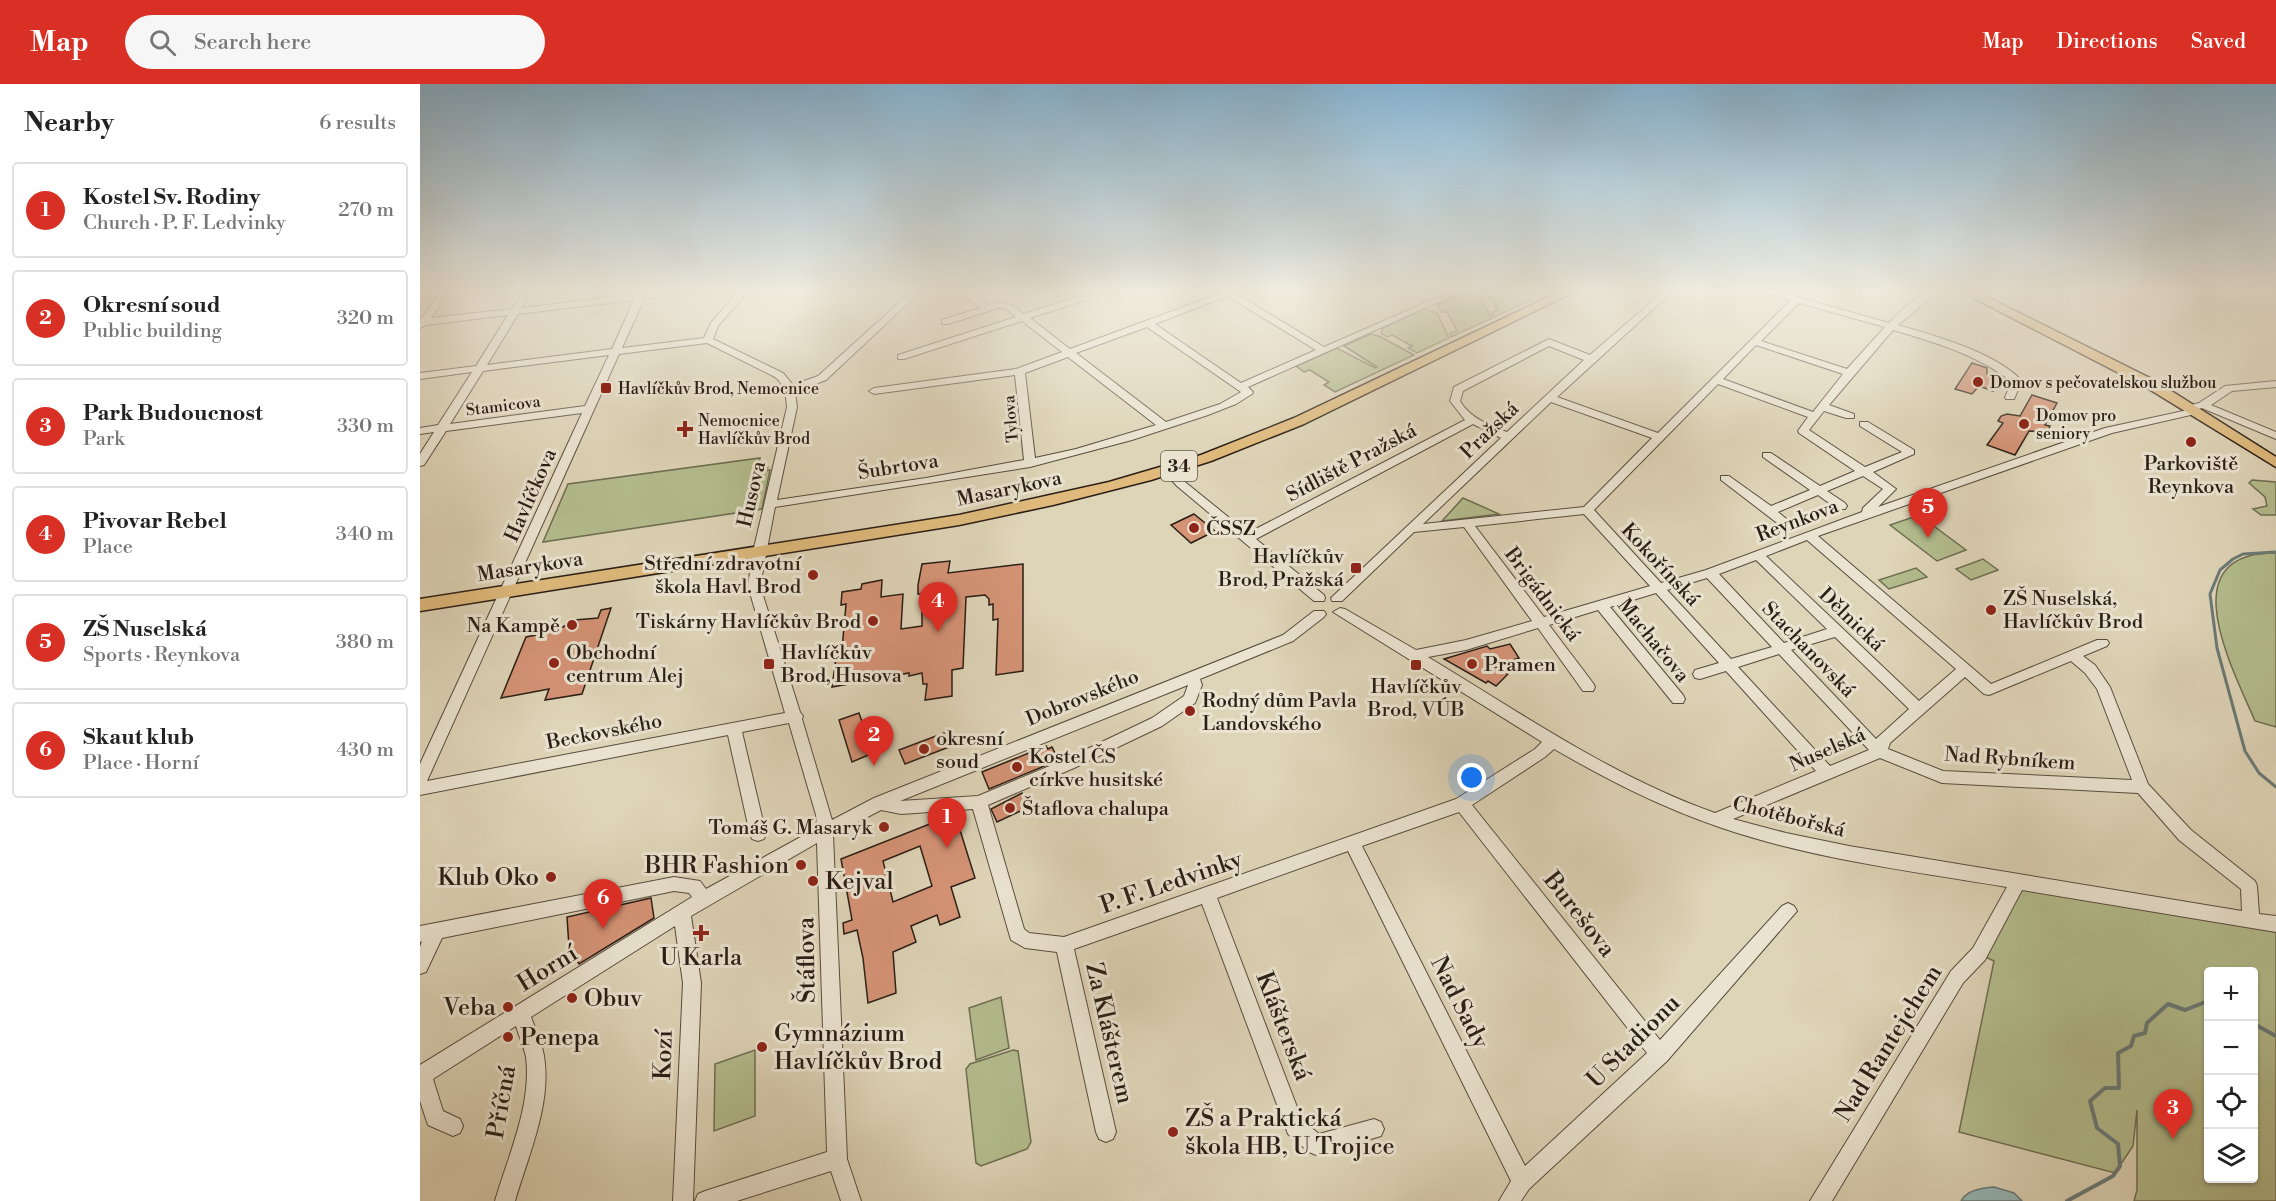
<!DOCTYPE html>
<html lang="en">
<head>
<meta charset="utf-8">
<style>
	:root { --surface:#fff; --page:#f6f6f6; --text:#222; --muted:#767676; --line:#e0e0e0; --accent:#d93025 }
	body { margin:0; font-family:"Libre Bodoni",serif; background:var(--page); color:var(--text) }
	.controls { position:absolute; right:18px; bottom:18px; display:grid; overflow:hidden; border-radius:6px; box-shadow:0 2px 4px #0004 }
	.controls button { width:54px; height:54px; display:grid; place-items:center; padding:0; border:0; border-bottom:2px solid var(--line); background:var(--surface); color:var(--text); font:30px sans-serif }
	.you { position:absolute; left:1052px; top:694px; width:21px; height:21px; margin:-15px; border:4px solid #fff; border-radius:50%; background:#1a73e8; box-shadow:0 0 0 9px #1a73e833 }
	.badge { display:grid; place-items:center; width:39px; height:39px; border-radius:50%; background:var(--accent); color:#fff; font-size:20px; font-weight:700 }
	.pin { position:absolute; translate:-50% -50px; filter:drop-shadow(0 2px 3px #0008) }
	.pin::after { content:''; position:absolute; top:32px; width:21px; height:18px; background:inherit; clip-path:polygon(0 0,100% 0,50% 100%) }
	.list { margin:0; padding:0; list-style:none }
	h2 { display:flex; justify-content:space-between; align-items:center; height:78px; margin:0; padding:0 24px; font-size:26px }
	h2 small { font-size:20px; font-weight:400; color:var(--muted) }
	.list li { display:grid; grid-template-columns:39px 1fr auto; gap:18px; align-items:center; box-sizing:border-box; height:96px; margin:0 12px 12px; padding:0 12px; border:2px solid var(--line); border-radius:6px }
	.list b { display:block; font-size:22px; white-space:nowrap }
	.list p { margin:0; font-size:20px; white-space:nowrap; color:var(--muted) }
	.list em { font-size:20px; font-style:normal; color:var(--muted) }
	.icon { flex:none; width:33px; height:33px; fill:none; stroke:currentColor; stroke-width:2; stroke-linecap:round; stroke-linejoin:round }
	.map { position:relative; flex:none; width:1856px; height:1117px; overflow:hidden }
	header { display:flex; align-items:center; gap:36px; box-sizing:border-box; height:84px; padding:0 30px; background:var(--accent); color:#fff }
	header strong { font-size:28px }
	nav { display:flex; gap:33px; margin-inline-start:auto; font-size:21px }
	.search { width:420px; height:54px; background:var(--page); display:flex; align-items:center; gap:15px; box-sizing:border-box; padding:0 21px; border-radius:33px; color:var(--muted); font-size:22px }
	main { display:flex }
	aside { flex:1; background:var(--surface) }
	.map>svg:first-child { display:block }
	.green { fill:#b3bc8d; stroke:#6e6d52; stroke-width:1.5; fill-rule:evenodd }
	.water { fill:#95b7b7; stroke:#6a7a77; stroke-width:1.5 }
	.lines { fill:none; stroke-linecap:round; stroke-linejoin:round }
	.stream-far1 { stroke:#6a7a77; stroke-width:3 }
	.stream { stroke:#6a7a77; stroke-width:4 }
	.building { fill:#d59376; stroke:#2a1e16; stroke-width:1.5; fill-rule:evenodd }
	.minor-casing { stroke:#574c3e; stroke-width:2 }
	.major-casing { stroke:#2a1e16; stroke-width:3 }
	.minor { fill:#eae3d0; fill-rule:evenodd }
	.major { fill:#dfba7c; fill-rule:evenodd }
	.poi-dot { fill:#8f2418; stroke:#eae3d0; stroke-width:2 }
	.labels { text-anchor:middle; stroke-width:6; stroke-linejoin:round; paint-order:stroke }
	.far-poi-label { font-size:16px; fill:#2a1e16; stroke:#eae3d0; text-anchor:start }
	.far-street-label { font-size:16px; fill:#2a1e16; stroke:#eae3d0 }
	.shield { fill:#eae3d0; stroke:#64594e; stroke-width:1.5 }
	.shield-label { font-size:18px; font-weight:bold; fill:#2a1e16 }
	.street-label { font-size:20px; fill:#2a1e16; stroke:#eae3d0 }
	.poi-label { font-size:20px; fill:#2a1e16; stroke:#eae3d0; text-anchor:start }
	.near-poi-label { font-size:24px; fill:#2a1e16; stroke:#eae3d0; text-anchor:start }
	.near-street-label { font-size:24px; fill:#2a1e16; stroke:#eae3d0 }
</style>
</head>
<body>
<header>
<strong>Map</strong>
<div class="search"><svg class="icon" aria-label="search" viewBox="0 0 24 24"><circle cx="10" cy="10" r="6"/><path d="M15 15l6 6"/></svg>Search here</div>
<nav><a>Map</a><a>Directions</a><a>Saved</a></nav>
</header>
<main>
<aside>
<h2>Nearby<small>6 results</small></h2>
<ul class="list">
<li><span class="badge">1</span><div><b>Kostel Sv. Rodiny</b><p>Church · P. F. Ledvinky</p></div><em>270 m</em></li>
<li><span class="badge">2</span><div><b>Okresní soud</b><p>Public building</p></div><em>320 m</em></li>
<li><span class="badge">3</span><div><b>Park Budoucnost</b><p>Park</p></div><em>330 m</em></li>
<li><span class="badge">4</span><div><b>Pivovar Rebel</b><p>Place</p></div><em>340 m</em></li>
<li><span class="badge">5</span><div><b>ZŠ Nuselská</b><p>Sports · Reynkova</p></div><em>380 m</em></li>
<li><span class="badge">6</span><div><b>Skaut klub</b><p>Place · Horní</p></div><em>430 m</em></li>
</ul>
</aside>
<div class="map">
<svg width="1856" height="1117" viewBox="0 0 1856 1117">
	<rect width="100%" height="100%" fill="#ded4b7"/>
	<filter id="stains"><feTurbulence type="fractalNoise" baseFrequency=".00333" numOctaves="4"/><feColorMatrix values="0 0 0 0 .2 0 0 0 0 .09 0 0 0 0 .02 0 0 0 .5 -.17"/></filter>
	<radialGradient id="worn" r=".72"><stop offset=".6" stop-color="#630" stop-opacity="0"/><stop offset="1" stop-color="#630" stop-opacity=".3"/></radialGradient>
	<!-- green -->
	<g class="green">
		<polygon points="1059,207 1108,207 1113,215 1074,233 1072,229 1078,226 1067,209"/>
		<polygon points="1043,208 1058,210 1072,234 1031,253 1030,249 1037,247 1027,228 1021,228 1018,221"/>
		<polygon points="1003,225 1017,229 1029,254 997,269 988,264 992,262 972,251 967,253 961,249 963,244"/>
		<polygon points="951,250 959,252 994,271 915,308 904,301 909,298 890,286 884,288 876,282 917,264 955,284 957,283 924,262"/>
		<polygon points="340,374 337,385 347,384 343,387 350,386 342,425 123,458 148,400"/>
		<polygon points="1832,396 1856,398 1856,431 1841,431 1833,425 1847,422 1845,413 1829,399"/>
		<polygon points="1043,414 1079,430 1022,437"/>
		<polygon points="1499,431 1546,466 1517,477 1470,441"/>
		<path d="M1856,469V643L1835,637C1812,583 1750,468 1856,469Z"/>
		<polygon points="1563,475 1578,486 1551,496 1536,485"/>
		<polygon points="1496,484 1507,493 1469,505 1459,496"/>
		<path d="M1598,798L1856,848V1117H1714L1717,1106V1026L1713,1062L1695,1089L1539,1048L1574,877L1559,870ZM1788,888H1834V1094H1788Z"/>
		<polygon points="581,913 589,964 556,976 549,924"/>
		<polygon points="335,966 335,1032 294,1047 295,980"/>
		<polygon points="593,966 598,967 611,1058 607,1065 561,1082 556,1079 546,985 550,980"/>
	</g>
	<!-- water -->
	<path class="water" d="M1574,1103L1594,1109L1602,1117H1541C1547,1106 1562,1104 1574,1103Z"/>
	<g class="lines">
		<!-- stream-far1 -->
		<polyline class="stream-far1" points="1856,468 1823,470 1813,475 1800,486 1790,510 1797,564 1825,667 1839,689 1856,703"/>
		<!-- stream -->
		<g class="stream">
			<polyline points="1834,940 1856,952"/>
			<polyline points="1647,1117 1693,1092 1700,1082 1698,1060 1677,1044 1670,1017 1685,1004 1699,1004 1698,969 1711,962 1714,952 1725,949 1727,939 1748,920 1765,926 1788,917"/>
		</g>
	</g>
	<!-- building -->
	<g class="building">
		<polygon points="1552,279 1567,284 1567,290 1581,294 1573,307 1559,302 1552,310 1535,305"/>
		<polygon points="1612,311 1637,319 1625,341 1630,342 1627,348 1609,347 1595,371 1567,361 1583,339 1578,337 1581,332 1587,330 1600,332"/>
		<polygon points="774,430 795,447 771,459 751,441"/>
		<polygon points="530,477 528,489 603,480 603,587 576,591 578,535 573,536 573,520 569,521 569,515 565,511 546,513 543,584 532,586 532,612 505,616 507,600 503,600 502,589 489,592 489,589 412,603 417,566 422,565 426,520 421,521 422,508 441,505 442,500 462,496 461,513 483,510 481,545 502,542 502,510 498,510 498,501 502,480"/>
		<polygon points="191,524 162,610 125,616 129,605 81,614 106,553 136,547 155,536 178,534 181,526"/>
		<polygon points="1090,560 1099,574 1074,582 1088,590 1076,602 1068,597 1066,599 1024,575 1067,562 1070,565"/>
		<polygon points="439,629 453,669 432,678 419,636"/>
		<polygon points="524,649 529,663 485,680 479,666"/>
		<polygon points="626,662 628,665 632,663 637,673 632,674 634,678 569,705 562,688"/>
		<polygon points="602,709 609,723 577,738 571,725"/>
		<path d="M535,730L555,794L531,803L540,833L520,841L517,831L491,842L496,858L473,868L476,909L448,919L443,874L437,846L424,850L423,839L432,836L421,775ZM500,762L512,802L473,818L463,777Z"/>
		<polygon points="231,814 234,834 159,880 149,863 147,833"/>
	</g>
	<g class="lines">
		<!-- minor casing -->
		<g class="minor-casing">
			<path id="minor" d="M22,207H30L11,234L92,225L104,207H112L102,224L217,210L219,207H227L226,209L272,207L268,210L224,215L202,264L284,254L291,239L319,207H328L298,242L293,255L363,289L373,301L398,292L492,207H501L406,296L375,308L377,323L357,416L506,394L604,376L595,291L454,310L449,307L454,304L596,285L642,268L602,237L484,275H478V271L596,233L585,224H578L528,240H522V236L560,224L541,207H550L568,221C584,216 591,220 604,230L676,207H688L687,209L610,234L650,265L801,209L800,207H817L815,209L904,263L1032,207H1043L828,303L833,308L832,310L816,320L788,331L712,356L610,383L355,423L340,502L380,628L383,632L382,635L412,736L454,714L863,551L894,527H904L906,530L904,533L873,557L780,595L782,601L775,619L742,642L654,684L568,721L604,845L609,849L644,853L1036,715L1115,665L1122,658L913,528L920,524L925,525L996,566L1046,556L1112,537L1044,443L994,448L922,517H912L911,514L1081,354L1053,340L836,455L904,511L905,514L904,517H894L757,402L742,386L744,384H752L765,398L828,449L1045,336L1030,317L1034,303L1129,255L1170,271L1244,207H1253L1137,313L1238,349L1371,216L1344,209L1343,207H1356L1469,239C1483,225 1500,207 1519,207L1478,241C1515,252 1575,268 1602,297L1594,315H1586L1585,313L1592,298C1558,271 1514,258 1473,246L1409,321L1434,330V334H1426L1404,327L1389,346L1445,383L1482,368L1440,342V338H1448L1494,366V370L1453,388L1476,405L1458,423L1685,344L1768,326V322L1779,319L1805,302L1856,297V303L1812,307L1791,321L1856,348V355L1782,324L1775,326V330L1692,349L1398,452L1571,600L1677,556H1687L1689,559L1687,562L1663,572L1675,581L1690,603L1728,700L1771,746L1835,797L1837,802L1839,830L1856,832V848L1602,806L1565,876L1543,899L1412,1117H1390L1531,887L1553,864L1587,803C1492,787 1393,775 1302,744C1242,724 1188,696 1134,665L1125,673L1052,721L1240,956L1362,822L1368,819L1374,822L1377,827L1247,977L1109,1105L1101,1117H1079L1091,1097L928,767L797,814L882,1036L899,1050L954,1035L961,1038L964,1045L961,1052L896,1071L889,1068L868,1050L782,820L654,865L696,1048L693,1055L686,1058L679,1055L676,1048L637,868L605,864L591,856L553,725L481,730L461,726L413,751L427,1075L441,1117H421L411,1087L317,1117H275L278,1110L285,1107L407,1068L397,759L271,832L281,899L273,1117H253L263,899L255,842L111,933C116,946 122,959 124,972C132,1020 108,1072 95,1117H75C88,1072 112,1021 106,973C104,963 99,952 96,942L13,995L23,1027L40,1035L43,1042L40,1049L33,1052L8,1041L0,1017V981L272,813L269,809L254,807L22,854L6,888L0,890V863L2,857L0,858V842L254,793L280,797L286,805L397,744L396,731L369,639L322,648L346,750L344,755L338,757L332,755L330,750L308,651L0,711V680L162,329L26,347L4,381L0,382V370L14,348L0,350V344L18,341L52,288L0,295V289L56,282L88,231L6,241L0,244V236ZM807,212L896,266L821,299L735,240ZM214,216L192,265L67,281L98,230ZM1379,219L1465,243L1427,285L1341,257ZM727,243L821,308L800,320L746,338L656,269ZM287,259L355,293C365,301 366,311 367,323L333,468L328,502L365,629L7,697L199,270ZM1336,261L1423,290L1393,328L1303,295ZM1129,262L1164,276L1087,348C1069,341 1050,334 1040,317L1043,307ZM189,271L165,322L30,340L63,287ZM648,273L736,341L656,365L615,374L605,289ZM1298,300L1388,333L1378,347L1379,349L1435,387L1400,402L1351,369H1343V373L1390,406L1351,422L1309,392H1301V396L1365,445L1369,446L1375,442L1358,428L1398,411L1417,425H1425L1427,422L1425,419L1407,407L1443,392L1463,405L1443,424L1442,428L1286,486L1241,499L1174,426ZM1131,318L1232,354L1164,423L1003,440ZM1164,430L1230,502L1124,533L1055,442ZM1387,456L1536,585L1499,617L1346,472ZM1336,476L1407,545L1364,559L1299,490ZM1287,494L1352,563L1311,575L1247,506ZM1236,509L1299,579L1275,586L1273,590L1275,594L1280,595L1306,587L1396,687L1295,729C1191,692 1101,629 1008,573L1046,566L1118,544L1163,607H1173L1175,603L1173,599L1129,541L1178,526L1253,619H1263L1265,615L1263,611L1190,523ZM1415,553L1489,625L1456,655L1371,566ZM1359,570L1449,666L1410,682L1318,583ZM1651,577L1665,589L1677,605L1712,696L1523,687L1468,665L1470,659L1545,593L1564,610L1569,611ZM768,601L764,612L732,634L644,676L558,712L480,717ZM1460,674L1522,699L1718,709L1759,756L1821,805L1822,827L1429,762L1366,749L1313,735ZM1039,728L1227,969L1105,1082L942,762Z"/>
		</g>
		<!-- major casing -->
		<g class="major-casing">
			<g id="major">
				<polygon points="1141,207 1156,207 884,340 791,377 731,396 633,421 539,441 0,527 0,515 539,431 689,398 781,371 874,334"/>
				<polygon points="1540,207 1555,207 1734,296 1856,373 1856,383 1724,302"/>
			</g>
		</g>
		<!-- minor -->
		<use href="#minor" class="minor"/>
		<!-- major -->
		<use href="#major" class="major"/>
	</g>
	<!-- sky -->
	<linearGradient id="sky" x2="0" y2="1"><stop stop-color="#87b5d4"/><stop offset="0.57" stop-color="#f0ecdf"/><stop offset="1" stop-color="#f0ecdf" stop-opacity="0"/></linearGradient>
	<rect width="1856" height="363" fill="url(#sky)"/>
	<!-- markers -->
	<g class="poi-dot">
		<circle cx="1558" cy="298" r="6"/>
		<rect x="180" y="298" width="12" height="12" rx="3"/>
		<circle cx="1604" cy="340" r="6"/>
		<path d="M262 336h6v6h6v6h-6v6h-6v-6h-6v-6h6z"/>
		<circle cx="1771" cy="358" r="6"/>
		<circle cx="774" cy="444" r="6"/>
		<rect x="930" y="478" width="12" height="12" rx="3"/>
		<circle cx="393" cy="491" r="6"/>
		<circle cx="1571" cy="526" r="6"/>
		<circle cx="453" cy="537" r="6"/>
		<circle cx="152" cy="541" r="6"/>
		<circle cx="134" cy="579" r="6"/>
		<rect x="343" y="574" width="12" height="12" rx="3"/>
		<circle cx="1052" cy="580" r="6"/>
		<rect x="990" y="575" width="12" height="12" rx="3"/>
		<circle cx="770" cy="627" r="6"/>
		<circle cx="504" cy="665" r="6"/>
		<circle cx="597" cy="683" r="6"/>
		<circle cx="590" cy="724" r="6"/>
		<circle cx="464" cy="743" r="6"/>
		<circle cx="381" cy="781" r="6"/>
		<circle cx="131" cy="793" r="6"/>
		<circle cx="393" cy="797" r="6"/>
		<path d="M278 840h6v6h6v6h-6v6h-6v-6h-6v-6h6z"/>
		<circle cx="152" cy="914" r="6"/>
		<circle cx="88" cy="923" r="6"/>
		<circle cx="88" cy="953" r="6"/>
		<circle cx="342" cy="963" r="6"/>
		<circle cx="753" cy="1048" r="6"/>
	</g>
	<g class="labels">
		<!-- far-poi labels -->
		<g class="far-poi-label">
			<text x="1570" y="304">Domov s pečovatelskou službou</text>
			<text x="198" y="310">Havlíčkův Brod, Nemocnice</text>
			<text x="1616" y="337">Domov pro<tspan x="1616" dy="18">seniory</tspan></text>
			<text x="278" y="342">Nemocnice<tspan x="278" dy="18">Havlíčkův Brod</tspan></text>
		</g>
		<!-- far-street labels -->
		<g class="far-street-label">
			<text transform="translate(83 321) rotate(-7)" y="6">Stamicova</text>
			<text transform="translate(590 335) rotate(-95)" y="6">Tylova</text>
		</g>
		<!-- shield labels -->
		<rect class="shield" x="741" y="367" width="36" height="30" rx="4.5"/>
		<g class="shield-label">
			<text x="759" y="388">34</text>
		</g>
		<!-- street labels -->
		<g class="street-label">
			<text transform="translate(1069 346) rotate(-44)" y="7">Pražská</text>
			<text transform="translate(931 378) rotate(-28)" y="7">Sídliště Pražská</text>
			<text transform="translate(478 382) rotate(-9)" y="7">Šubrtova</text>
			<text transform="translate(589 404) rotate(-12)" y="7">Masarykova</text>
			<text transform="translate(331 410) rotate(-77)" y="7">Husova</text>
			<text transform="translate(110 411) rotate(-66)" y="7">Havlíčkova</text>
			<text transform="translate(1377 436) rotate(-21)" y="7">Reynkova</text>
			<text transform="translate(1241 480) rotate(47)" y="7">Kokořínská</text>
			<text transform="translate(110 482) rotate(-9)" y="7">Masarykova</text>
			<text transform="translate(1123 510) rotate(53)" y="7">Brigádnická</text>
			<text transform="translate(1432 535) rotate(44)" y="7">Dělnická</text>
			<text transform="translate(1234 556) rotate(51)" y="7">Machačova</text>
			<text transform="translate(1389 565) rotate(46)" y="7">Stachanovská</text>
			<text transform="translate(662 613) rotate(-22)" y="7">Dobrovského</text>
			<text transform="translate(184 647) rotate(-11)" y="7">Beckovského</text>
			<text transform="translate(1407 665) rotate(-24)" y="7">Nuselská</text>
			<text transform="translate(1590 674) rotate(4)" y="7">Nad Rybníkem</text>
			<text transform="translate(1369 732) rotate(14)" y="7">Chotěbořská</text>
		</g>
		<!-- poi labels -->
		<g class="poi-label">
			<text x="1771" y="386" text-anchor="middle">Parkoviště<tspan x="1771" dy="23">Reynkova</tspan></text>
			<text x="786" y="451">ČSSZ</text>
			<text x="924" y="479" text-anchor="end">Havlíčkův<tspan x="924" dy="23">Brod, Pražská</tspan></text>
			<text x="381" y="486" text-anchor="end">Střední zdravotní<tspan x="381" dy="23">škola Havl. Brod</tspan></text>
			<text x="1583" y="521">ZŠ Nuselská,<tspan x="1583" dy="23">Havlíčkův Brod</tspan></text>
			<text x="441" y="544" text-anchor="end">Tiskárny Havlíčkův Brod</text>
			<text x="140" y="548" text-anchor="end">Na Kampě</text>
			<text x="146" y="575">Obchodní<tspan x="146" dy="23">centrum Alej</tspan></text>
			<text x="361" y="575">Havlíčkův<tspan x="361" dy="23">Brod, Husova</tspan></text>
			<text x="1064" y="587">Pramen</text>
			<text x="996" y="609" text-anchor="middle">Havlíčkův<tspan x="996" dy="23">Brod, VÚB</tspan></text>
			<text x="782" y="623">Rodný dům Pavla<tspan x="782" dy="23">Landovského</tspan></text>
			<text x="516" y="661">okresní<tspan x="516" dy="23">soud</tspan></text>
			<text x="609" y="679">Kostel ČS<tspan x="609" dy="23">církve husitské</tspan></text>
			<text x="602" y="731">Štaflova chalupa</text>
			<text x="452" y="750" text-anchor="end">Tomáš G. Masaryk</text>
		</g>
		<!-- near-poi labels -->
		<g class="near-poi-label">
			<text x="369" y="789" text-anchor="end">BHR Fashion</text>
			<text x="119" y="801" text-anchor="end">Klub Oko</text>
			<text x="405" y="805">Kejval</text>
			<text x="281" y="881" text-anchor="middle">U Karla</text>
			<text x="164" y="922">Obuv</text>
			<text x="76" y="931" text-anchor="end">Veba</text>
			<text x="354" y="957">Gymnázium<tspan x="354" dy="28">Havlíčkův Brod</tspan></text>
			<text x="100" y="961">Penepa</text>
			<text x="765" y="1042">ZŠ a Praktická<tspan x="765" dy="28">škola HB, U Trojice</tspan></text>
		</g>
		<!-- near-street labels -->
		<g class="near-street-label">
			<text transform="translate(751 798) rotate(-19)" y="8">P. F. Ledvinky</text>
			<text transform="translate(1160 830) rotate(52)" y="8">Burešova</text>
			<text transform="translate(386 876) rotate(-91)" y="8">Štáflova</text>
			<text transform="translate(127 884) rotate(-32)" y="8">Horní</text>
			<text transform="translate(1040 918) rotate(63)" y="8">Nad Sady</text>
			<text transform="translate(864 942) rotate(69)" y="8">Klášterská</text>
			<text transform="translate(690 949) rotate(77)" y="8">Za Klášterem</text>
			<text transform="translate(1213 957) rotate(-45)" y="8">U Stadionu</text>
			<text transform="translate(1468 959) rotate(-58)" y="8">Nad Rantejchem</text>
			<text transform="translate(243 971) rotate(-88)" y="8">Kozí</text>
			<text transform="translate(81 1018) rotate(-80)" y="8">Příčná</text>
		</g>
	</g>
	<rect width="100%" height="100%" filter="url(#stains)"/>
	<rect width="100%" height="100%" fill="url(#worn)"/>
</svg>
<div class="controls">
<button>+</button>
<button>−</button>
<button><svg class="icon" aria-label="locate" viewBox="0 0 24 24"><circle cx="12" cy="12" r="6"/><path d="M12 2v4M12 18v4M2 12h4M18 12h4"/></svg></button>
<button><svg class="icon" aria-label="layers" viewBox="0 0 24 24"><path d="M12 4l9 5-9 5-9-5zM3 14l9 5 9-5"/></svg></button>
</div>
<div class="you"></div>
<div class="pin badge" style="left:527px;top:764px">1</div>
<div class="pin badge" style="left:454px;top:682px">2</div>
<div class="pin badge" style="left:1753px;top:1055px">3</div>
<div class="pin badge" style="left:518px;top:548px">4</div>
<div class="pin badge" style="left:1508px;top:454px">5</div>
<div class="pin badge" style="left:183px;top:845px">6</div>
</div>
</main>
</body>
</html>
